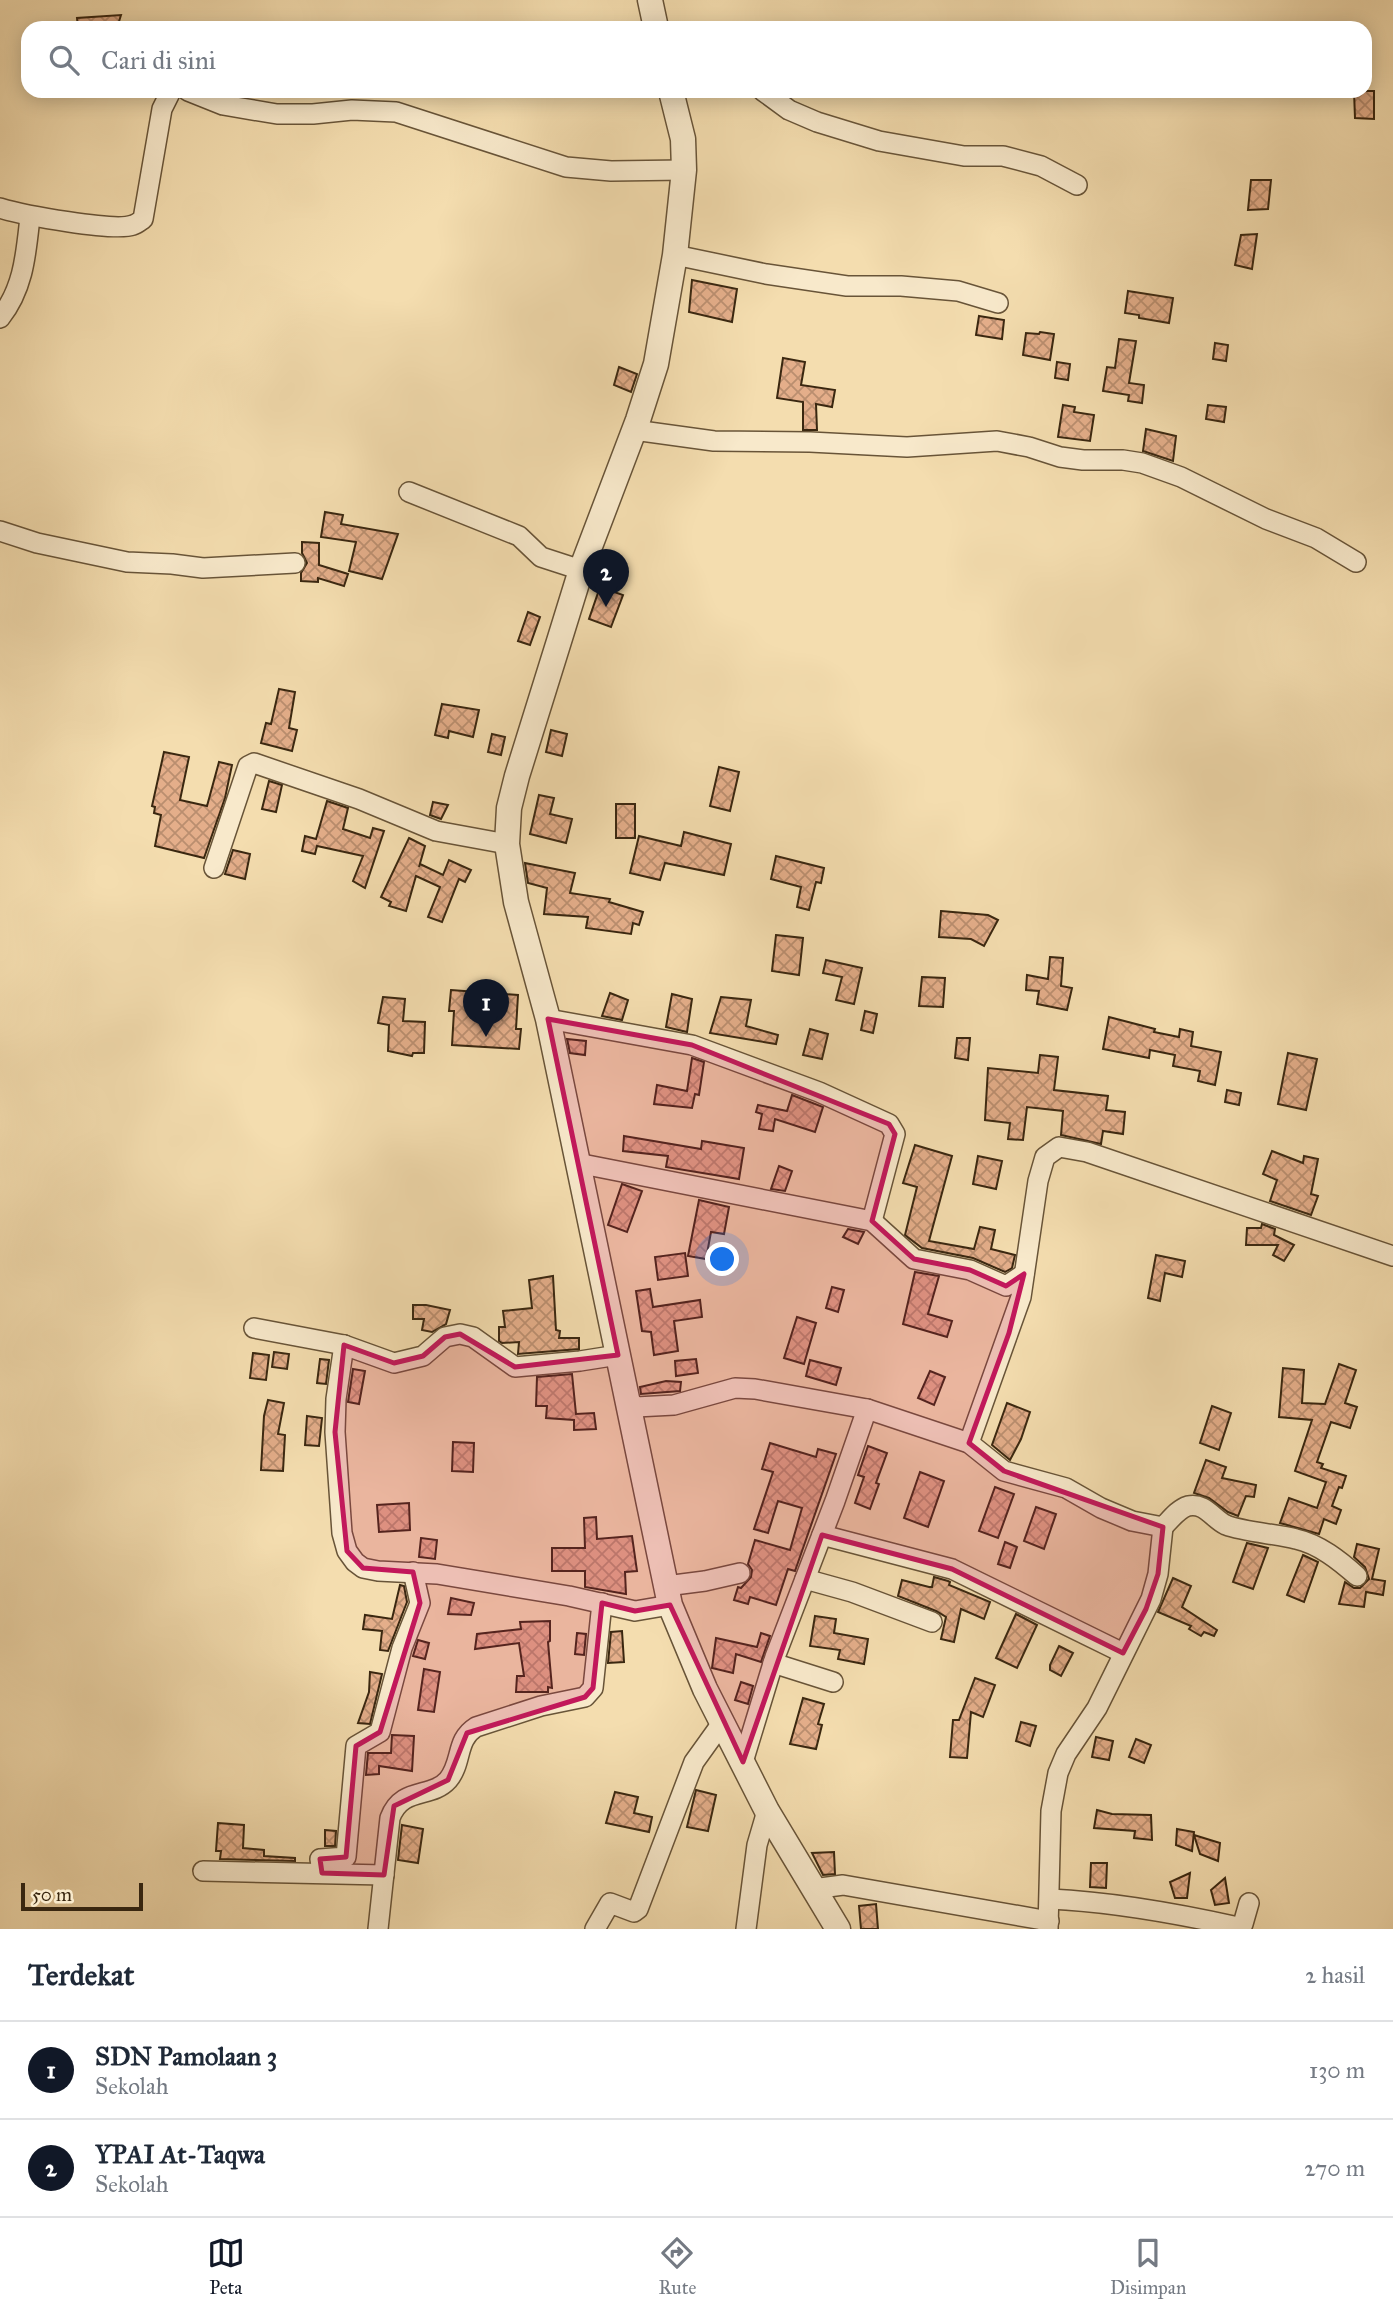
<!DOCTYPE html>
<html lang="id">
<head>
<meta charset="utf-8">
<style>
	:root { --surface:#fff; --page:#f2f2f3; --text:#1f2937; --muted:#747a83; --line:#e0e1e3; --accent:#111827 }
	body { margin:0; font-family:"IM FELL Great Primer",serif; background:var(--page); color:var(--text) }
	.scale { position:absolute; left:21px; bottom:18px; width:122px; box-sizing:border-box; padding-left:7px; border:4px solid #3a2710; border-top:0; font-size:19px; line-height:24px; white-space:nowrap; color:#3a2710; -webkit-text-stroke:5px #f8e9cb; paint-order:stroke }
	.you { position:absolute; left:723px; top:1260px; width:24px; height:24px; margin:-18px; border:5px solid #fff; border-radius:50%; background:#1a73e8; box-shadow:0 0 0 10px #1a73e833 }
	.badge { display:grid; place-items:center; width:46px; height:46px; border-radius:50%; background:var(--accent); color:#fff; font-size:23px; font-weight:700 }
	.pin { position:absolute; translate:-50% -58px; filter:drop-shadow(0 2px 4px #0008) }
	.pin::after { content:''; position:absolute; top:37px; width:24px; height:21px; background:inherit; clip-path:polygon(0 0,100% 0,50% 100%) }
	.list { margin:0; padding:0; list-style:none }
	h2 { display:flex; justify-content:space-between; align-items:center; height:91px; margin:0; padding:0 28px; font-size:30px }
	h2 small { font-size:23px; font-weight:400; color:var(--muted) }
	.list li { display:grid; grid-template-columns:46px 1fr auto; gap:21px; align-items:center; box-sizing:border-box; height:98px; padding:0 28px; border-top:2px solid var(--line) }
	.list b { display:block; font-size:26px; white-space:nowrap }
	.list p { margin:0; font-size:23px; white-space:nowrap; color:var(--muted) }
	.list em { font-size:23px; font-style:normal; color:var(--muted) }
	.icon { flex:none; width:38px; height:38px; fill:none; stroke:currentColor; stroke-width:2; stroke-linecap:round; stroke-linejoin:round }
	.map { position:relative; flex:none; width:1393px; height:1929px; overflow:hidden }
	.search { position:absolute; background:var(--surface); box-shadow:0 4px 18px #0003; left:21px; right:21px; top:21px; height:77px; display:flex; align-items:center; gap:18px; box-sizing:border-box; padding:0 24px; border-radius:21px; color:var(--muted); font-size:26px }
	.sheet { height:287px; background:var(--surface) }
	nav { display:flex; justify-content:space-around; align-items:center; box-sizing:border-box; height:98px; border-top:2px solid var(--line); background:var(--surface); font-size:19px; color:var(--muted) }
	nav a { display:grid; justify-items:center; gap:4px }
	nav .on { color:var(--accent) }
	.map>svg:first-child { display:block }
	.building { fill:url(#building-cross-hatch); stroke:#3a2710; stroke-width:2 }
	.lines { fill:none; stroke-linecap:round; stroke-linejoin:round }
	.minor-casing { stroke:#685438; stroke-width:22 }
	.tertiary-casing { stroke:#685438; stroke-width:27 }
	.minor { stroke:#f8e9cb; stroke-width:19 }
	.tertiary { stroke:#f8e9cb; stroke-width:24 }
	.marked { fill:#c2185b; fill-opacity:0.2; stroke:#c2185b; stroke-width:5; stroke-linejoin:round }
</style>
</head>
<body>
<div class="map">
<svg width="1393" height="1929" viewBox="0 0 1393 1929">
	<defs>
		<pattern id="building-cross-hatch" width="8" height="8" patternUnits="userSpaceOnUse" patternTransform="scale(1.75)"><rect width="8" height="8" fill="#e4ae8a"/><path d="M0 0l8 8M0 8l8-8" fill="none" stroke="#ba8e6f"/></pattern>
	</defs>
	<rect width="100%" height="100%" fill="#f4ddaf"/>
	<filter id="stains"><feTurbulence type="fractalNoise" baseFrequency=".00286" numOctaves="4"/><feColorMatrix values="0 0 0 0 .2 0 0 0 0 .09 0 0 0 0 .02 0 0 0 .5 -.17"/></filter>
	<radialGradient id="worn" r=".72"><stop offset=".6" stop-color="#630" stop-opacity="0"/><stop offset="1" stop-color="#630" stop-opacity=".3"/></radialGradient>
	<!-- building -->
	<g class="building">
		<polygon points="121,15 117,28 78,28 77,18"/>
		<polygon points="1354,91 1374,91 1374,119 1355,118"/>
		<polygon points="1251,180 1271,180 1268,209 1248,210"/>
		<polygon points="1257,234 1252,269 1235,265 1241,235"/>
		<polygon points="692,280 737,289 732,322 689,312"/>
		<polygon points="1128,291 1173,298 1169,323 1139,318 1139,315 1125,313"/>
		<polygon points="979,316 1004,320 1002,339 976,335"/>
		<polygon points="1040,332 1054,334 1050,360 1023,355 1026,333 1039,334"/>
		<polygon points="1119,339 1136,341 1129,383 1144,385 1142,403 1128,401 1129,395 1103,391 1107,367 1115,368"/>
		<polygon points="1215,343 1228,345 1226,361 1213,359"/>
		<polygon points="783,358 805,362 801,385 835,390 832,407 816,404 817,430 803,430 803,402 777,398"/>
		<polygon points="1057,362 1070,364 1068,380 1055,378"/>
		<polygon points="619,367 637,374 631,392 614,385"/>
		<polygon points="1063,405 1075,407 1074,412 1094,415 1090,441 1058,437"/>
		<polygon points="1208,405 1226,407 1224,422 1206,419"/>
		<polygon points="1146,429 1176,436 1173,461 1143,451"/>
		<polygon points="325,512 343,515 341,524 398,534 382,579 349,571 356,542 321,537"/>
		<polygon points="302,542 319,543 319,565 348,574 344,586 318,578 318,582 301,581 301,573 307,563 302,553"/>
		<polygon points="600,587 623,595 611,627 589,619"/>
		<polygon points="528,612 540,617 530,645 518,641"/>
		<polygon points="279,689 295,692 289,728 297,730 292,751 261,743 266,723 271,724"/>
		<polygon points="442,704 479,710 473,737 449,731 448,738 435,735"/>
		<polygon points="551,730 567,734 562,756 546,752"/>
		<polygon points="492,734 505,737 501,755 488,752"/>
		<polygon points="164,752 189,757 180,800 207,806 219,762 232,765 225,798 204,858 155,846 161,815 154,813 155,807 152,806"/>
		<polygon points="719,767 739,772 730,811 710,806"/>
		<polygon points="269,781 282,785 276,812 262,809"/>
		<polygon points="539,795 554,798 550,814 572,819 566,843 530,834"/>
		<polygon points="327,801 348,808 343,829 370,838 373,828 384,831 365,888 353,881 363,856 317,846 315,854 302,851 305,836 316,839"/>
		<polygon points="433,802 448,805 441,819 430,815"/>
		<rect x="616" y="804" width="19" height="34"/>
		<polygon points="684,832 731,844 724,875 665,863 660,880 630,873 639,836 681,846"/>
		<polygon points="409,838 425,846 419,867 420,864 443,875 449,860 471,870 465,882 459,879 442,922 428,917 440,887 416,876 406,911 389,906 391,902 381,897"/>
		<polygon points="233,850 250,854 245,879 225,874"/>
		<polygon points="776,856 824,868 821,883 816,882 809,910 797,907 801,887 771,879"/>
		<polygon points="525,863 575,873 570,893 610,899 609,902 643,912 639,925 633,923 631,934 586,928 588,917 544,914 547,888 528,883"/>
		<polygon points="941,911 988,915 998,920 984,946 971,939 939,937"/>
		<polygon points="776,935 803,938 799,975 772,971"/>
		<polygon points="1050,957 1063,958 1061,986 1072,988 1067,1010 1037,1004 1039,991 1026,990 1027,975 1048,979"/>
		<polygon points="826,960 862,968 854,1004 836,1000 842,977 823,973"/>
		<polygon points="922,977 945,978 943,1007 919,1006"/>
		<polygon points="451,990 518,995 516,1029 521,1029 519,1049 452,1045 454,1011 449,1011"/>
		<polygon points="610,993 628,1000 622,1020 602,1016"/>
		<polygon points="672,994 692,999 687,1032 666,1027"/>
		<polygon points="383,997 405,999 403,1021 425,1022 424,1053 413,1053 412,1056 388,1051 389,1025 378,1023"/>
		<polygon points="721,997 751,1000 746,1026 778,1035 776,1044 710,1033"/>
		<polygon points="865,1011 877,1014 873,1033 861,1030"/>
		<polygon points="1109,1017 1155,1029 1154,1032 1179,1037 1180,1029 1193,1032 1191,1046 1221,1052 1215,1085 1198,1081 1200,1071 1173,1066 1175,1055 1150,1050 1149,1058 1103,1049"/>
		<polygon points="810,1029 828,1034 822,1059 803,1055"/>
		<polygon points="957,1038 970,1038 968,1060 955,1058"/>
		<polygon points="567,1039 586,1041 585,1055 570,1053"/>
		<polygon points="1288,1053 1317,1059 1306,1110 1278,1104"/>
		<polygon points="1040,1055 1058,1057 1054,1090 1108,1096 1106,1110 1125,1112 1123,1134 1103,1131 1101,1144 1061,1135 1063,1111 1027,1107 1023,1140 1008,1139 1010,1123 985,1120 988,1068 1038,1073"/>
		<polygon points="692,1058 704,1062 699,1095 695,1094 692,1108 654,1104 657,1085 687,1091"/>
		<polygon points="1227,1090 1241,1093 1239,1105 1225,1102"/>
		<polygon points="792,1095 823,1107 815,1132 775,1119 773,1131 759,1129 762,1114 756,1112 758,1105 787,1111"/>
		<polygon points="624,1136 701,1149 702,1141 744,1148 739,1179 666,1167 668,1156 623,1151"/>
		<polygon points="915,1145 952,1156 929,1241 974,1249 980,1227 995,1230 991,1249 1015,1255 1012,1268 1005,1272 973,1258 922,1248 905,1235 917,1187 903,1183"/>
		<polygon points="1272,1151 1303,1163 1304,1156 1318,1159 1311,1194 1318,1196 1311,1215 1270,1201 1277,1180 1263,1174"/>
		<polygon points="978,1156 1002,1161 996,1189 973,1184"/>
		<polygon points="779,1166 792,1171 785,1191 771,1189"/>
		<polygon points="622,1184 642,1191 627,1232 608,1225"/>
		<polygon points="699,1200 729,1207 724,1234 711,1232 706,1259 688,1256"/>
		<polygon points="1262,1224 1275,1229 1274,1235 1294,1245 1284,1261 1273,1255 1278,1245 1246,1245 1247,1228 1261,1228"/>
		<polygon points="848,1229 864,1232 858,1244 843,1237"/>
		<polygon points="685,1253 688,1276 658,1280 655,1257"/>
		<polygon points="1156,1255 1185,1261 1182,1277 1165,1273 1160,1301 1148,1298"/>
		<polygon points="915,1272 939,1276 928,1314 952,1321 947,1337 903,1324"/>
		<polygon points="553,1276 556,1330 560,1331 559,1338 579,1338 579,1349 518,1354 519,1342 502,1343 499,1341 499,1327 505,1327 503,1311 532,1308 529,1280"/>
		<polygon points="832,1287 844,1290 838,1312 826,1308"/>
		<polygon points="650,1289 653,1307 700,1300 702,1317 674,1321 678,1351 654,1355 651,1332 642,1331 636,1291"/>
		<polygon points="413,1305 426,1305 450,1310 446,1324 432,1332 422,1330 424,1319 413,1319"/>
		<polygon points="797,1317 816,1323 804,1364 784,1358"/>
		<polygon points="274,1352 289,1354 287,1369 272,1367"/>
		<polygon points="253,1353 269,1355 266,1380 250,1378"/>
		<polygon points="320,1359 329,1360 326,1384 317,1383"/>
		<polygon points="696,1359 698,1373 676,1376 675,1361"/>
		<polygon points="810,1360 841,1368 836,1385 806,1376"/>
		<polygon points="1339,1364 1356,1370 1345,1403 1357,1407 1350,1428 1331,1422 1317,1462 1323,1464 1321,1468 1346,1476 1342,1488 1339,1487 1332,1506 1341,1510 1336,1524 1324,1519 1319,1534 1280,1523 1289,1498 1317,1508 1326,1482 1295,1471 1312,1420 1279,1417 1283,1368 1304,1370 1302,1403 1325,1404"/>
		<polygon points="353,1369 365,1371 359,1404 348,1402"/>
		<polygon points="930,1371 945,1377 934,1405 918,1398"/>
		<polygon points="572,1374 576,1414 594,1413 596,1429 574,1430 574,1420 546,1418 547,1406 536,1406 537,1377"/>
		<polygon points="666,1381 681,1382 680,1391 641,1394 640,1387"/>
		<polygon points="268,1400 284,1403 278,1434 285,1435 283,1471 261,1470 264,1416"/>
		<polygon points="1007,1403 1030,1412 1021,1439 1010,1460 992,1445"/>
		<polygon points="1212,1406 1231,1413 1219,1450 1200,1443"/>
		<polygon points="307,1416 322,1418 319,1446 305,1445"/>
		<polygon points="453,1442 474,1443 473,1472 452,1471"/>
		<polygon points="770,1443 816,1457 818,1449 836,1454 795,1571 788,1569 776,1605 750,1597 748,1604 734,1600 738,1587 741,1588 751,1577 752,1570 748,1564 755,1540 790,1550 802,1508 778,1501 768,1533 754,1529 773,1472 762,1469"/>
		<polygon points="868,1446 887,1453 876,1483 879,1484 870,1509 855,1503 864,1477 858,1475"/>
		<polygon points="1206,1460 1226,1467 1222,1478 1256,1485 1254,1497 1246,1496 1238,1516 1228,1512 1209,1498 1194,1493"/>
		<polygon points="920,1472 944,1481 928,1527 904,1518"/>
		<polygon points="995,1487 1014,1494 998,1538 979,1531"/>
		<polygon points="409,1503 410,1530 379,1532 377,1505"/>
		<polygon points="1036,1507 1056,1514 1044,1549 1024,1541"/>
		<polygon points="596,1517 597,1539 632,1536 637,1571 625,1572 626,1594 585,1587 585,1571 552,1571 552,1548 585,1548 584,1518"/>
		<polygon points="421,1538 437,1540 435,1559 419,1557"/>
		<polygon points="1005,1542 1017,1547 1010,1568 998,1564"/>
		<polygon points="1247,1543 1268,1548 1253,1589 1233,1582"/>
		<polygon points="1357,1544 1379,1549 1372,1579 1385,1581 1383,1595 1366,1592 1364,1607 1339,1604 1345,1582 1354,1588 1360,1588 1369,1579 1365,1567 1354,1557"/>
		<polygon points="1303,1555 1318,1562 1304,1602 1287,1595"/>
		<polygon points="934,1577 948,1581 950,1582 949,1585 990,1602 984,1619 961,1609 954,1642 941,1639 946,1617 936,1611 898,1596 902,1580 929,1587 932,1587"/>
		<polygon points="1173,1578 1191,1586 1182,1607 1217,1630 1214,1636 1204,1632 1201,1636 1189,1629 1191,1626 1158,1612"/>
		<polygon points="400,1585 404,1586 407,1602 388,1651 380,1650 382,1631 363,1629 365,1615 392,1619"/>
		<polygon points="451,1598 474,1603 471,1615 448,1614"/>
		<polygon points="1016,1614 1037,1625 1017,1668 996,1658"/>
		<polygon points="815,1616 836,1619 834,1633 868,1639 864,1664 838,1659 840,1650 810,1646"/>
		<polygon points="550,1621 550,1641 548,1642 552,1688 548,1687 548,1692 516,1692 517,1676 524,1676 519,1643 475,1649 477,1634 521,1629 520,1622"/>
		<polygon points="622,1631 624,1662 608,1663 611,1632"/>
		<polygon points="577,1633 586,1634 584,1655 575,1654"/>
		<polygon points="761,1633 770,1636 761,1662 736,1654 733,1673 712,1668 716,1638 757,1647"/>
		<polygon points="418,1640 429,1643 425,1659 413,1656"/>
		<polygon points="1059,1646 1073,1653 1061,1676 1050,1670 1050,1665"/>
		<polygon points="424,1669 440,1672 434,1712 418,1710"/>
		<polygon points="370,1672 382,1674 370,1724 358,1723 369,1692"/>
		<polygon points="975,1678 995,1685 983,1717 971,1712 967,1758 950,1757 953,1720 959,1720"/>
		<polygon points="741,1682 753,1686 748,1704 735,1700"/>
		<polygon points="803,1698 824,1704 818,1724 822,1725 816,1749 790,1744"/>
		<polygon points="1021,1722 1036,1726 1030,1746 1016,1741"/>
		<polygon points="392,1735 414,1736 412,1771 379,1766 379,1774 366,1775 368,1753 391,1753"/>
		<polygon points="1096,1737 1113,1741 1109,1760 1092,1757"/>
		<polygon points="1136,1739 1151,1745 1144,1763 1129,1757"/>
		<polygon points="696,1790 716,1795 708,1831 687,1827"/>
		<polygon points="615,1792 638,1797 634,1813 652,1817 649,1832 606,1823"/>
		<polygon points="1097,1810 1112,1814 1151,1815 1152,1840 1134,1838 1135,1831 1094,1828"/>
		<polygon points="218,1823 244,1825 243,1848 264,1850 264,1856 295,1858 295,1861 220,1859 221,1851 216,1851"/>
		<polygon points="402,1825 423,1829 418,1863 398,1860"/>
		<polygon points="1177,1829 1194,1832 1192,1851 1176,1845"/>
		<polygon points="325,1830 336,1831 335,1846 325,1846"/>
		<polygon points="1194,1835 1220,1843 1218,1861 1200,1854"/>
		<polygon points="834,1852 835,1874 823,1875 812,1853"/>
		<polygon points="1091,1863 1107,1863 1106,1888 1090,1887"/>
		<polygon points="1190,1873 1187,1898 1175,1898 1170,1882"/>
		<polygon points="1225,1878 1229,1903 1215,1905 1211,1890"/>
		<polygon points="876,1904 878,1929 861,1929 859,1906"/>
	</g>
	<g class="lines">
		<!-- minor casing -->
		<g class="minor-casing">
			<g id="minor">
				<polyline points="188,91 223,105 277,114 313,114 352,110 396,112 566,167 611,171 684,170"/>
				<polyline points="763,91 789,110 817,122 879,141 964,156 1003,156 1041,166 1077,185"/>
				<path d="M0,208C23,215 114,232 133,225C137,224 140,221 143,219L162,109L171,91"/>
				<polyline points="675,255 766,274 847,286 901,286 958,291 998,303"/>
				<path d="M0,318C24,288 26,253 30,217"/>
				<polyline points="634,430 714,441 810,442 907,447 997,441 1029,447 1060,457 1083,460 1123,460 1142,463 1181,477 1266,519 1316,538 1356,562"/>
				<polyline points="409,492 519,536 541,557 581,570"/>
				<polyline points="0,531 37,543 127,562 172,564 203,568 295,563"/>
				<polyline points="214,868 248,766 254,763 359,799 436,831 507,844"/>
				<polyline points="548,1019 692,1045 819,1092 889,1124 895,1134 872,1221"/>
				<polyline points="577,1163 872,1221 914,1259 970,1270 1006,1286 1024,1274"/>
				<polyline points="254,1328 344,1345 394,1363 423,1356 445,1337 460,1334 473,1337 515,1367 580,1361 618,1355"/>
				<polyline points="344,1345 336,1399 335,1432 342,1533 347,1551 355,1562 363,1568 378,1571 437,1574 569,1596 635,1611 670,1605"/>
				<path d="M628,1400L636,1407L674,1405L735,1388L755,1389L867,1409L969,1443L1004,1471L1066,1488L1101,1508L1132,1521L1163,1527C1170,1520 1178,1509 1188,1506C1205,1502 1213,1519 1226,1525C1244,1532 1277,1534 1296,1539C1319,1544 1340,1561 1357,1576"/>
				<polyline points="969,1443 1021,1297 1038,1181 1045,1157 1059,1147 1087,1152 1393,1256"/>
				<polyline points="822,1535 952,1569 1123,1653"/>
				<polyline points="805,1579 852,1592 932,1622"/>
				<polyline points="666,1586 705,1581 740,1573"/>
				<polyline points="773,1663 833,1682"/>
				<polyline points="743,1762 775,1657 835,1501 867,1409"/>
				<polyline points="203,1871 384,1875"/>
				<polyline points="322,1873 320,1859 346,1857 356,1746 380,1732 402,1648 420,1603 413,1572"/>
				<polyline points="813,1889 843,1885 1049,1921"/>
				<path d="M1050,1899C1114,1902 1175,1913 1238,1927L1243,1924L1249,1903"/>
				<path d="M378,1929L390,1818C402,1786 431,1799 448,1780C463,1762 455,1740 476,1727L541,1706L585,1697L593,1688L602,1603"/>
				<polyline points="595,1929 610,1903 634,1912 638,1909 694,1762 722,1723"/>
				<polyline points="746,1929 757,1845 767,1811"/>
				<polyline points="1048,1929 1051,1811 1058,1773 1066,1754 1097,1708 1151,1599 1158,1574 1163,1527"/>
			</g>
		</g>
		<!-- tertiary casing -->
		<g class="tertiary-casing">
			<g id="tertiary">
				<polyline points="650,0 656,28"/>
				<polyline points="671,91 683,139 684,170 675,255 656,364 638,420 581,570 560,638 517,776 509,808 507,844 516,902 548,1019 670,1605 705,1689 767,1811 838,1929"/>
			</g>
		</g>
		<!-- minor -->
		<use href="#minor" class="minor"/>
		<!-- tertiary -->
		<use href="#tertiary" class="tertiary"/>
	</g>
	<!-- marked area -->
	<path class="marked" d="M548,1019L692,1045L889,1124L895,1134L872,1221L914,1259L970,1270L1006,1286L1024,1274L1009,1333L969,1443L1004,1471L1163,1527L1158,1574L1146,1609L1123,1653L952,1569L822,1535L743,1762L670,1605L635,1611L602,1603L593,1688L585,1697L467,1733L448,1780L394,1806L384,1875L322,1873L320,1859L346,1857L356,1746L380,1732L420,1603L413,1572L363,1568L347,1551L335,1432L344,1345L394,1363L423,1356L445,1337L460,1334L515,1367L618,1355Z"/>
	<rect width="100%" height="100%" filter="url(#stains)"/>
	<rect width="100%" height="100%" fill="url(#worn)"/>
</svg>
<div class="scale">50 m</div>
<div class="you"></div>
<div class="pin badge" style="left:486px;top:1037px">1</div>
<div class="pin badge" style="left:606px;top:607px">2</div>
<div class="search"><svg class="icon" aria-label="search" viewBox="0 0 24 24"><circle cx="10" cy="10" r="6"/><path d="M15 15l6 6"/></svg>Cari di sini</div>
</div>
<section class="sheet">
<h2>Terdekat<small>2 hasil</small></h2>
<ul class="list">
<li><span class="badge">1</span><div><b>SDN Pamolaan 3</b><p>Sekolah</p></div><em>130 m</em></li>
<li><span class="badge">2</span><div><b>YPAI At-Taqwa</b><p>Sekolah</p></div><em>270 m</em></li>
</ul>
</section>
<nav>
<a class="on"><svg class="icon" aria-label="map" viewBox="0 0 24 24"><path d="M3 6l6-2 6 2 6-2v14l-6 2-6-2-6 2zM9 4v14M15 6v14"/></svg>Peta</a>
<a><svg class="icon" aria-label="directions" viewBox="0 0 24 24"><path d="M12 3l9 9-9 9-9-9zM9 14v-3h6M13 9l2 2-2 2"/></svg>Rute</a>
<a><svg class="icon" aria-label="saved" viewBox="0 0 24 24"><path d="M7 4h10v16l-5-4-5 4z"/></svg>Disimpan</a>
</nav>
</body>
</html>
